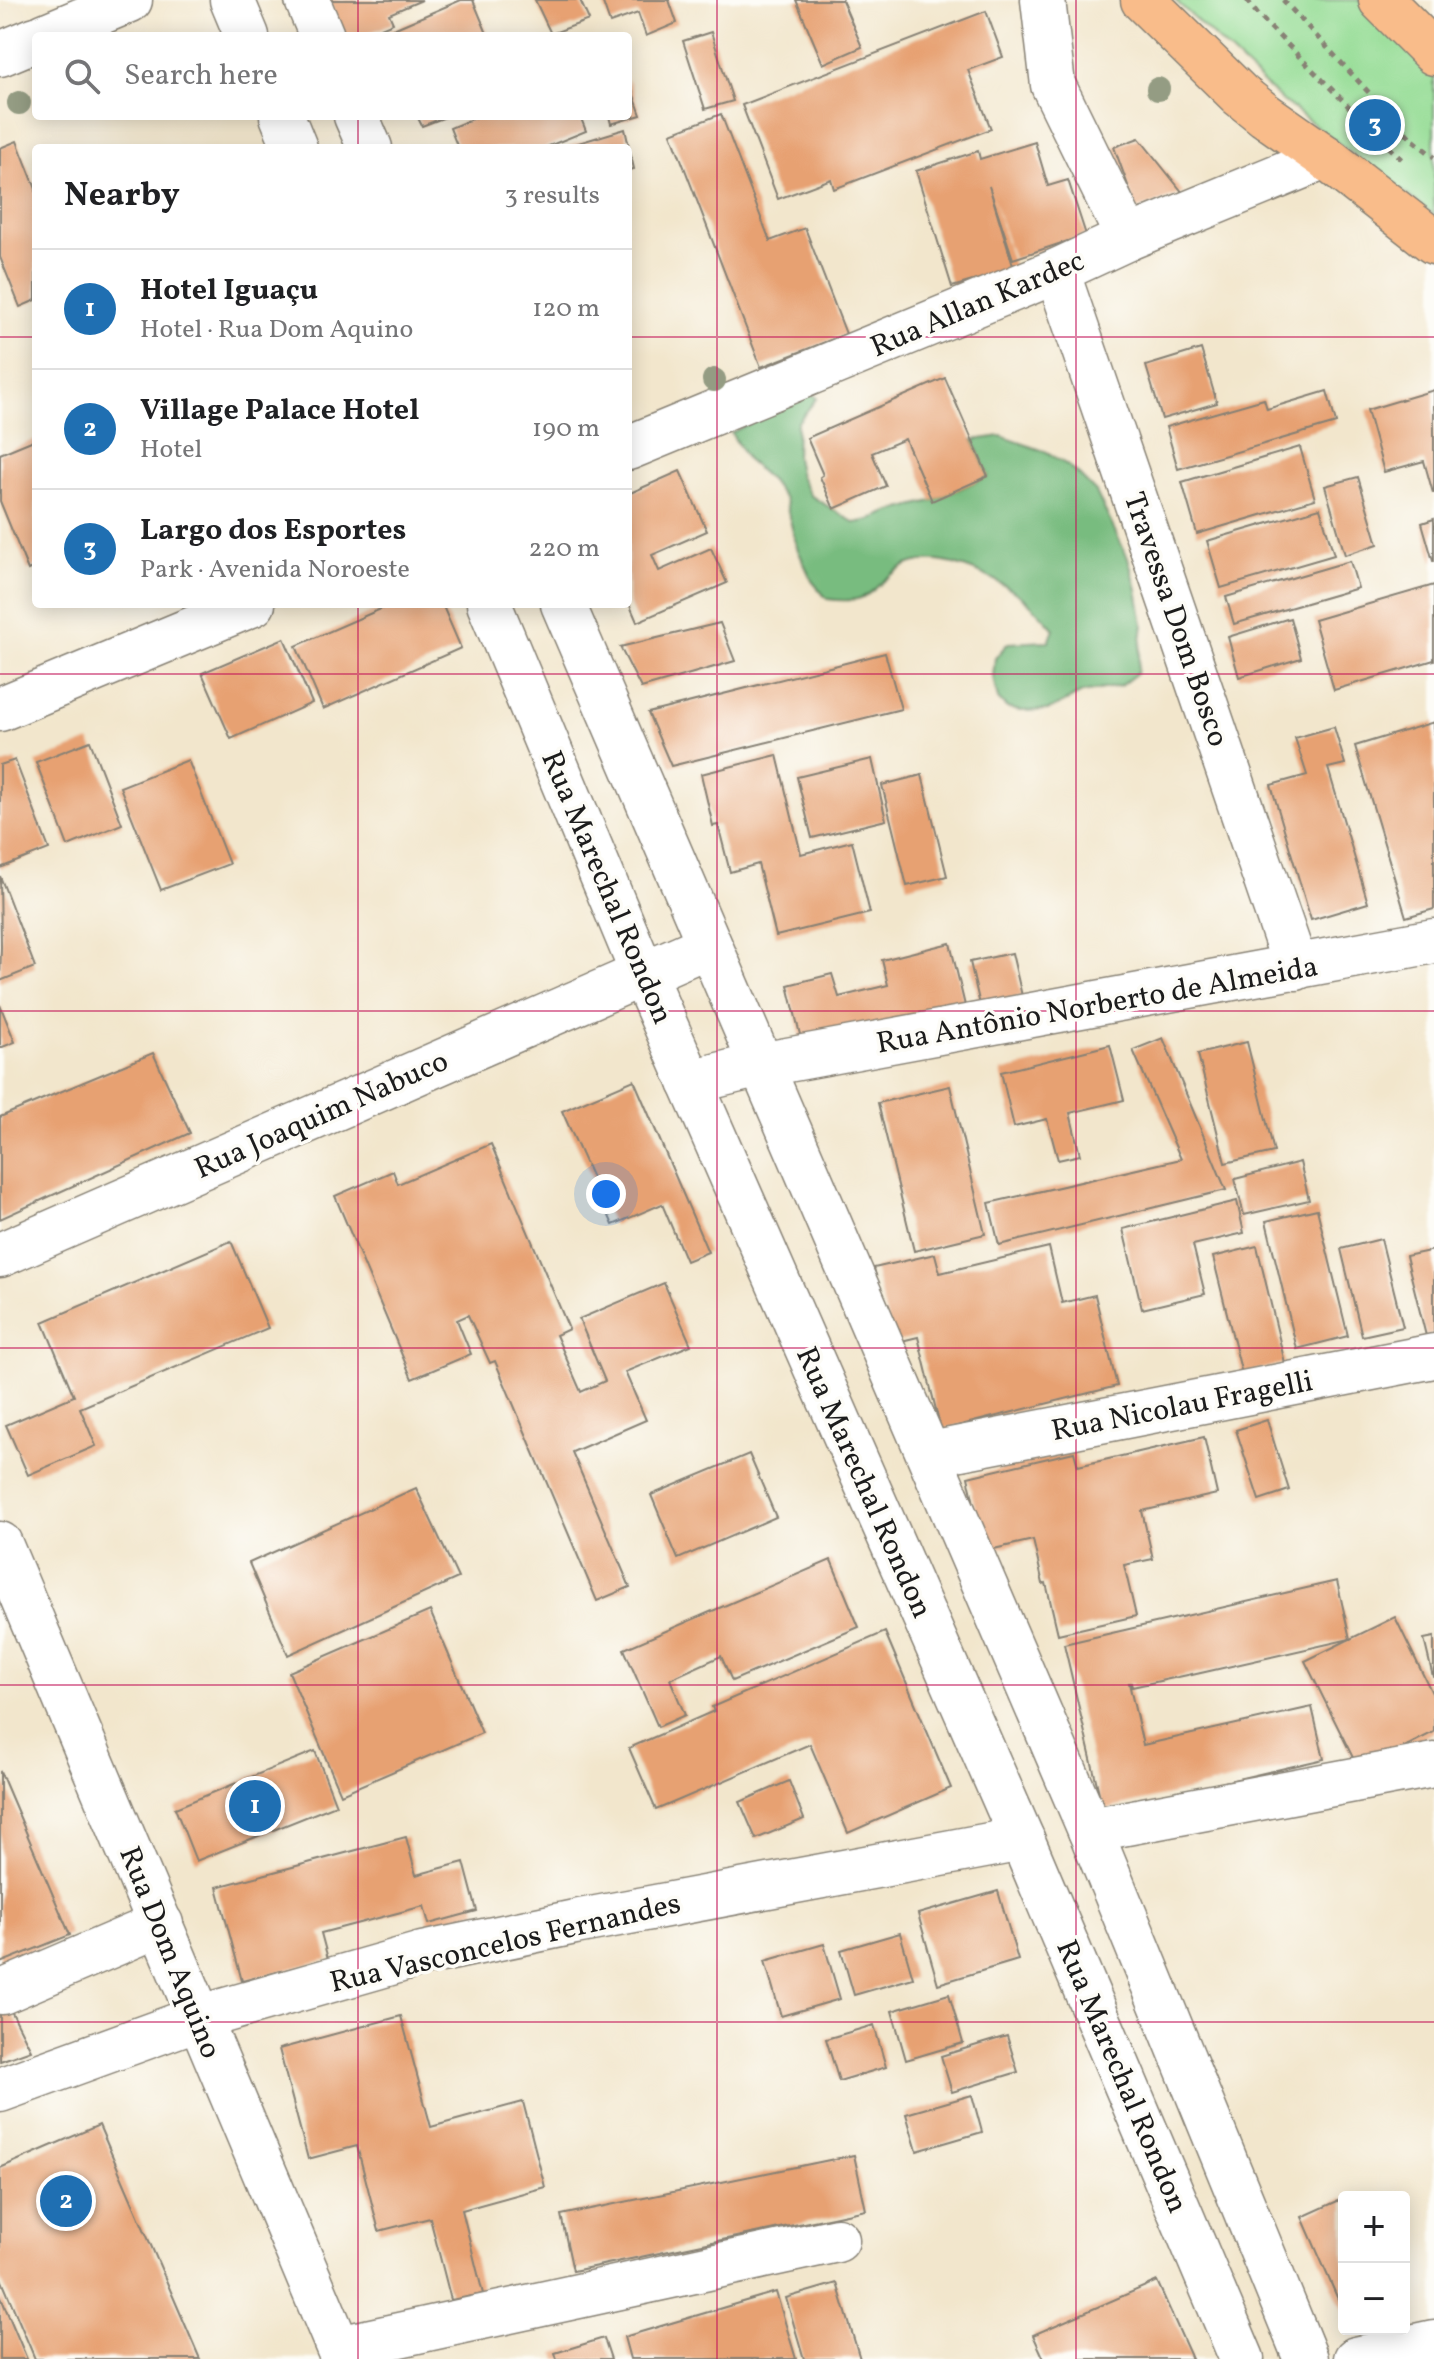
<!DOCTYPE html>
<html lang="en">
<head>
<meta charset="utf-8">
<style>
	:root { --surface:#fff; --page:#f6f6f6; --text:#202124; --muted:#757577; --line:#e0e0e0; --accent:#1f6fb2 }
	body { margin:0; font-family:Vollkorn,serif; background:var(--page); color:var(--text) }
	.controls { position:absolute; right:24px; bottom:24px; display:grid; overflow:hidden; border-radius:8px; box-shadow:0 4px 20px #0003 }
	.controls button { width:72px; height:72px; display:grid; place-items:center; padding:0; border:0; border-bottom:2px solid var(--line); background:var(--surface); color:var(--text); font:40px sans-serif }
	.you { position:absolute; left:606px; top:1194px; width:28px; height:28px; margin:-20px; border:6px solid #fff; border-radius:50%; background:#1a73e8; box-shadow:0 0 0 12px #1a73e833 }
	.badge { display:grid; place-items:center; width:52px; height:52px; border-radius:50%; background:var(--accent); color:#fff; font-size:26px; font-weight:700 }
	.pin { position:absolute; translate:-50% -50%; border:4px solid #fff; box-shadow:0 2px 8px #0006 }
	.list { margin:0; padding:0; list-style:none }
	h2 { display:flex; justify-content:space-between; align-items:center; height:104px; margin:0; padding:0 32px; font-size:34px }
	h2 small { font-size:26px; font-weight:400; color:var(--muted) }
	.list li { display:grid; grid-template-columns:52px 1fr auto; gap:24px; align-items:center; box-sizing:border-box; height:120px; padding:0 32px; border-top:2px solid var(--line) }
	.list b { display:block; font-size:30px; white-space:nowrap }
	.list p { margin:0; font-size:26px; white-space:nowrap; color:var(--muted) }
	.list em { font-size:26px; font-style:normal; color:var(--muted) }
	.icon { flex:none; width:44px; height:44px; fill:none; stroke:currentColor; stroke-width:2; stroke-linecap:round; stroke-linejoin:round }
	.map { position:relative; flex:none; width:1434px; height:2359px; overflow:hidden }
	.search { position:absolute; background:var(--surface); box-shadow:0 4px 20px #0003; left:32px; top:32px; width:600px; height:88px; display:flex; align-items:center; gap:20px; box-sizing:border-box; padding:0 28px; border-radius:8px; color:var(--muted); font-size:30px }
	.panel { position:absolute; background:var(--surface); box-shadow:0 4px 20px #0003; left:32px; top:144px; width:600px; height:464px; border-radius:8px }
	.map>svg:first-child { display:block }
	.green { fill:#96dd96; stroke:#597c59; stroke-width:2 }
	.forest { fill:#78bc7f; stroke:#4a6c4e; stroke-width:2 }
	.building { fill:#e7a172 }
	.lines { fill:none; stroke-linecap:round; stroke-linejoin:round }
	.minor-casing { stroke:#878174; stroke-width:47 }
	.major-casing { stroke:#878174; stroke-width:47 }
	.path { stroke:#878174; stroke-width:5; stroke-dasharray:6 6; stroke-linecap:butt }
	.minor { stroke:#fff; stroke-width:44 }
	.major { stroke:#f9bc8a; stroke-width:44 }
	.tree { fill:#949c83 }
	.grid { fill:none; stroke:#c2185b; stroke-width:2; stroke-opacity:0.55 }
	.labels { text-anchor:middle; stroke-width:7; stroke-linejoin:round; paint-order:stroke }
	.street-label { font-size:30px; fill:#1c1c1c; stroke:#fdfcf7 }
</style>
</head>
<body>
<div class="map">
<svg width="1434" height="2359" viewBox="0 0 1434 2359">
	<rect width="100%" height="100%" fill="#fdfcf7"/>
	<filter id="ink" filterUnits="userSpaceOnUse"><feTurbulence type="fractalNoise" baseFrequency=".0125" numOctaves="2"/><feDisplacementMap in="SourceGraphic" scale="16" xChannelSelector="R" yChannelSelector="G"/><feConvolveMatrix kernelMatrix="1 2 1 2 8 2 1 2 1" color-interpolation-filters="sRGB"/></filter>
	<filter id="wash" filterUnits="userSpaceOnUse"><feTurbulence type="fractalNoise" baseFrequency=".006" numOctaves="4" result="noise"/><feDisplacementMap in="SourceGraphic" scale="32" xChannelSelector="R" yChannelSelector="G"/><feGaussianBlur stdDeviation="1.8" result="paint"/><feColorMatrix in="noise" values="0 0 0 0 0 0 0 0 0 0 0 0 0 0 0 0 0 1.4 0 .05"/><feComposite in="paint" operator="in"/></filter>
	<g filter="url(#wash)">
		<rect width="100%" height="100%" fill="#f2e6cc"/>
		<!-- green -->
		<polygon class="green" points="1175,0 1364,0 1434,72 1434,215 1279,98"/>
		<!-- forest -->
		<path class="forest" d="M810,391L817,398L797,423L796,458L800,477L810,495L855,523L870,520L888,512L932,501L988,476L973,440L1001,436L1047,452L1073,469L1096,492L1128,558L1137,589L1143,624L1137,673L1120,686L1082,693L1049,710L1020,711L1007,708L998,699L993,677L995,658L1008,643L1049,641L1054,629C1043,617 1032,604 1019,595C991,575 936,549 903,567C869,586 875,606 827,599L812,581L797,548L785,500L771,481L748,461L731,433Z"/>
		<g id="blocks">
			<!-- building -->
			<g class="building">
				<polygon points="329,0 422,0 389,14 393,23 362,36 344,36"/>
				<polygon points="461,0 473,0 488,36 377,36"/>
				<polygon points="535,0 580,0 589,20 551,34"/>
				<polygon points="602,0 669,0 677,23 646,36 638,13 610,23"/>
				<polygon points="796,0 842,0 862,47 823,64"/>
				<polygon points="986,11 1003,57 968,70 991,129 834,189 831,179 778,199 742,105"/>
				<polygon points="711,32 733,101 705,109 683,41"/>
				<polygon points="628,79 641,115 611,124 609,116 628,116"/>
				<polygon points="721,114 770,241 805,228 846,334 761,367 671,133"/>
				<polygon points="417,116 448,116 422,126"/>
				<polygon points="479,116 580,116 586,131 544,148 458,148 450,128"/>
				<polygon points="625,129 634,169 628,170 628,148 569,148 568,146"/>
				<polygon points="1139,138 1183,193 1137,210 1114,147"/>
				<polygon points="17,141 36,189 36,300 20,307 0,257 0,148"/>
				<polygon points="1035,142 1048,186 1068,180 1086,235 1013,259 989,186 1014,269 952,287 916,171 978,151 980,159"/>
				<polygon points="1201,349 1217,403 1162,419 1146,366"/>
				<polygon points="945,378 988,476 932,501 905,439 872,453 886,486 834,509 820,477 823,475 807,438"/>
				<polygon points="1434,390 1434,493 1433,493 1424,461 1384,472 1367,410"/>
				<polygon points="1327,391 1336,423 1178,469 1166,427 1264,399 1267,409"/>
				<polygon points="36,439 36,566 28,570 0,501 0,454"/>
				<polygon points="1300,447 1315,499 1197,534 1182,482"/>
				<polygon points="680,471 707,531 652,555 659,571 711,548 727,583 637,622 628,601 628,494"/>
				<polygon points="1358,477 1378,544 1345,555 1325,486"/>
				<polygon points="1320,508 1334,555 1221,588 1207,541"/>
				<polygon points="1434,519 1434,561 1433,561 1422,523"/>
				<polygon points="1350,561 1358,588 1234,624 1226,597"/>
				<polygon points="1434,585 1434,660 1334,690 1314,620"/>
				<polygon points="392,604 442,604 461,648 323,709 296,646"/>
				<polygon points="1290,618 1301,658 1239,677 1228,637"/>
				<polygon points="720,623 735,661 641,688 620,647"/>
				<polygon points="284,638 312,703 231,739 202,673"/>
				<polygon points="885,653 901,709 671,766 648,713"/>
				<polygon points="1434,722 1434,909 1406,917 1355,746"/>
				<polygon points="1334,727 1345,764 1328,768 1368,903 1311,920 1271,785 1307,775 1295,738"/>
				<polygon points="90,741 122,824 68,846 36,762"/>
				<polygon points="777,755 801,854 852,841 870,913 776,936 758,864 730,872 718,825 713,826 701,774"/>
				<polygon points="872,759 886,820 812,838 797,777"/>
				<polygon points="15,760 49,849 0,868 0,765"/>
				<polygon points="188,760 229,864 161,890 120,787"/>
				<polygon points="922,775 947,876 907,886 882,785"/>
				<polygon points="0,876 35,967 0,981 1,947"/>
				<polygon points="950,943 966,1010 803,1047 788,985 832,974 839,997 888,985 882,960"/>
				<polygon points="1012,953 1022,996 980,1005 970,962"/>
				<polygon points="0,1005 15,1042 0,1048"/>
				<polygon points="1163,1038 1226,1190 999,1245 989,1203 1181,1159 1133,1050"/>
				<polygon points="1247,1042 1274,1152 1225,1163 1198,1054"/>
				<polygon points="1110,1045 1124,1100 1070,1113 1080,1155 1058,1160 1047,1119 1014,1127 1001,1072"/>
				<polygon points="153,1053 190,1133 0,1219 0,1117"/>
				<polygon points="634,1080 708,1252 686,1261 662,1204 613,1225 562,1111"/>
				<polygon points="950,1086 985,1234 914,1251 878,1103"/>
				<polygon points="491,1144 569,1329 556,1335 581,1392 605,1381 579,1319 664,1283 691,1345 625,1372 646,1420 572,1452 630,1587 597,1601 495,1361 490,1363 468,1315 457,1320 471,1354 412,1379 335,1196 393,1171 398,1184"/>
				<polygon points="1300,1162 1309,1200 1244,1215 1235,1179"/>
				<polygon points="1237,1201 1244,1233 1193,1245 1205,1294 1142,1309 1123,1229"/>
				<polygon points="1317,1209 1348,1336 1297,1349 1266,1221"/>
				<polygon points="1381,1239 1403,1327 1362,1336 1341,1249"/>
				<polygon points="231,1241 268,1328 80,1408 96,1446 28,1475 6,1425 74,1396 43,1322"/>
				<polygon points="1257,1246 1285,1363 1242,1374 1213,1257"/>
				<polygon points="1049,1247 1062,1303 1095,1295 1117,1386 941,1430 918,1337 893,1343 874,1268 935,1254 940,1273"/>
				<polygon points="1434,1250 1434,1334 1426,1336 1406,1256"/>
				<polygon points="1267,1420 1289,1490 1259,1500 1236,1430"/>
				<polygon points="1204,1437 1217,1494 1142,1511 1153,1559 1124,1565 1136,1616 1058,1634 1046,1583 1043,1584 1033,1540 985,1551 968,1477 1074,1452 1078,1466"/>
				<polygon points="749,1454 776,1517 678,1559 651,1495"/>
				<polygon points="416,1488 458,1578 288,1655 249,1563"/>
				<polygon points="831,1560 859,1627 732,1681 721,1656 670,1679 685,1715 658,1727 624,1649"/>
				<polygon points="1337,1581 1350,1639 1192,1675 1192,1674 1132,1687 1131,1683 1129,1683 1143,1745 1312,1707 1324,1759 1103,1810 1064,1644"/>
				<polygon points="430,1611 482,1733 341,1794 289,1672"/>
				<polygon points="1395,1617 1434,1697 1434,1732 1359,1770 1305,1661"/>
				<polygon points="885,1632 951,1788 848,1833 810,1744 656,1810 629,1748 714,1711 712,1707"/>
				<polygon points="1434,1637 1434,1677 1433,1677 1424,1639"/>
				<polygon points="315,1751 336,1805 196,1861 175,1808"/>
				<polygon points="0,1771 70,1935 0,1963"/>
				<polygon points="789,1781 804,1819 756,1839 740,1802"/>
				<polygon points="406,1837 416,1875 464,1862 477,1911 429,1924 424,1906 321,1933 328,1959 242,1981 217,1887"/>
				<polygon points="998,1891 1018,1960 938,1984 918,1914"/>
				<polygon points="900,1933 913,1978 854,1995 841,1950"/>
				<polygon points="824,1944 840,1999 781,2016 765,1961"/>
				<polygon points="0,1989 31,2050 0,2061"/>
				<polygon points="949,1994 963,2043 906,2060 892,2011"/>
				<polygon points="401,2016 431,2127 523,2102 545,2187 462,2210 483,2294 451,2300 430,2218 379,2231 357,2146 308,2159 279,2049"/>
				<polygon points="874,2025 886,2067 839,2081 826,2039"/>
				<polygon points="1007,2036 1018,2072 952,2092 941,2056"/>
				<polygon points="972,2095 982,2132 917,2151 906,2114"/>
				<polygon points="99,2125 175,2301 200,2359 35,2359 0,2276 0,2168"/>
				<polygon points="854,2155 866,2210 573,2271 561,2215"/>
				<polygon points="1344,2198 1344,2313 1302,2217"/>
				<polygon points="1157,2281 1192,2359 1044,2359 1033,2335"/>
				<polygon points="837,2283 860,2359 804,2359 786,2298"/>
				<polygon points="776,2292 796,2359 630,2359 624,2337"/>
				<polygon points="0,2295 27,2359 0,2359"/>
				<polygon points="604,2338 611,2359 557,2359 555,2353"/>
			</g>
		</g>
	</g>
	<g filter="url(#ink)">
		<use href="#blocks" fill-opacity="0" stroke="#878174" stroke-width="2"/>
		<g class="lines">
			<!-- minor casing -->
			<g class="minor-casing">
				<g id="minor">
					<polyline points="232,0 247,36"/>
					<polyline points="307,0 322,36"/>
					<polyline points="1043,0 1053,85 1128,238"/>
					<polyline points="44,36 130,0"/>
					<polyline points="0,54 36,39"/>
					<polyline points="282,116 295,148"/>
					<polyline points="356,116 370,148"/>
					<polyline points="1057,271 1296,968"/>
					<polyline points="628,448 1057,271 1128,238 1325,157"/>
					<polyline points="489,604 643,974 1022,1839 1242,2359"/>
					<polyline points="563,604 1090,1830 1306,2359"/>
					<polyline points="0,709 253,604"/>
					<polyline points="690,1082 760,1065 1434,941"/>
					<polyline points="0,1255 709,945"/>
					<polyline points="930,1454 1434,1356"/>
					<polyline points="0,1544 343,2359"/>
					<polyline points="1090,1830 1434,1765"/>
					<polyline points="2,1992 161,1924"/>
					<polyline points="0,2090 198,2018 422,1954 575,1922 1022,1839"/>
					<polyline points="339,2348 837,2240"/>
					<polyline points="1356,2359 1434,2342"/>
				</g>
			</g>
			<!-- major casing -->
			<g class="major-casing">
				<g id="major">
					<polyline points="1143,0 1240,95 1265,115 1325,157 1434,242"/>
					<polyline points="1381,0 1434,53"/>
				</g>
			</g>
			<!-- path -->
			<g class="path">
				<polyline points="1247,0 1258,15 1402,160"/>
				<polyline points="1283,0 1412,139 1434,157"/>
			</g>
			<!-- minor -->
			<use href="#minor" class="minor"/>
			<!-- major -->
			<use href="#major" class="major"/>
		</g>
		<!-- trees -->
		<g class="tree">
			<circle cx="1158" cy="89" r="12"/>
			<circle cx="19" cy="103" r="12"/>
			<circle cx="714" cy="380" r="12"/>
		</g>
	</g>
	<!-- grid -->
	<path class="grid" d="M358,0V36M717,0V2359M1076,0V2359M358,116V148M0,337H36M628,337H1434M358,604V2359M0,674H1434M0,1011H1434M0,1348H1434M0,1685H1434M0,2022H1434"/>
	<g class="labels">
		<!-- street labels -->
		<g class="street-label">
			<text transform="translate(977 303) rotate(-23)" y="10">Rua Allan Kardec</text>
			<text transform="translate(1177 619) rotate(71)" y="10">Travessa Dom Bosco</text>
			<text transform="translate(608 887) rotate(67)" y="10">Rua Marechal Rondon</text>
			<text transform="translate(1097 1004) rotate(-10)" y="10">Rua Antônio Norberto de Almeida</text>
			<text transform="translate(321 1114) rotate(-24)" y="10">Rua Joaquim Nabuco</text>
			<text transform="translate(1182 1405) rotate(-11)" y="10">Rua Nicolau Fragelli</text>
			<text transform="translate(865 1482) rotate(66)" y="10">Rua Marechal Rondon</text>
			<text transform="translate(505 1942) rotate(-13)" y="10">Rua Vasconcelos Fernandes</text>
			<text transform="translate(171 1952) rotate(68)" y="10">Rua Dom Aquino</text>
			<text transform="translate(1123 2076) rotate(67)" y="10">Rua Marechal Rondon</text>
		</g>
	</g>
</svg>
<div class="controls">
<button>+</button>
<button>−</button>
</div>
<div class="you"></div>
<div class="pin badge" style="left:255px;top:1806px">1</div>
<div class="pin badge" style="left:66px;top:2201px">2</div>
<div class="pin badge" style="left:1375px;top:125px">3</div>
<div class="search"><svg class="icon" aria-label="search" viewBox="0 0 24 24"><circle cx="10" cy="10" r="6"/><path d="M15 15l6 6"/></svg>Search here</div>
<section class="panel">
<h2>Nearby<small>3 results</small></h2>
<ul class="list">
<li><span class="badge">1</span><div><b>Hotel Iguaçu</b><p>Hotel · Rua Dom Aquino</p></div><em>120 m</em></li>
<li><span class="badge">2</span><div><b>Village Palace Hotel</b><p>Hotel</p></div><em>190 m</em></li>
<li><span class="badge">3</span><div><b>Largo dos Esportes</b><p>Park · Avenida Noroeste</p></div><em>220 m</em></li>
</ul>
</section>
</div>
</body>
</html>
